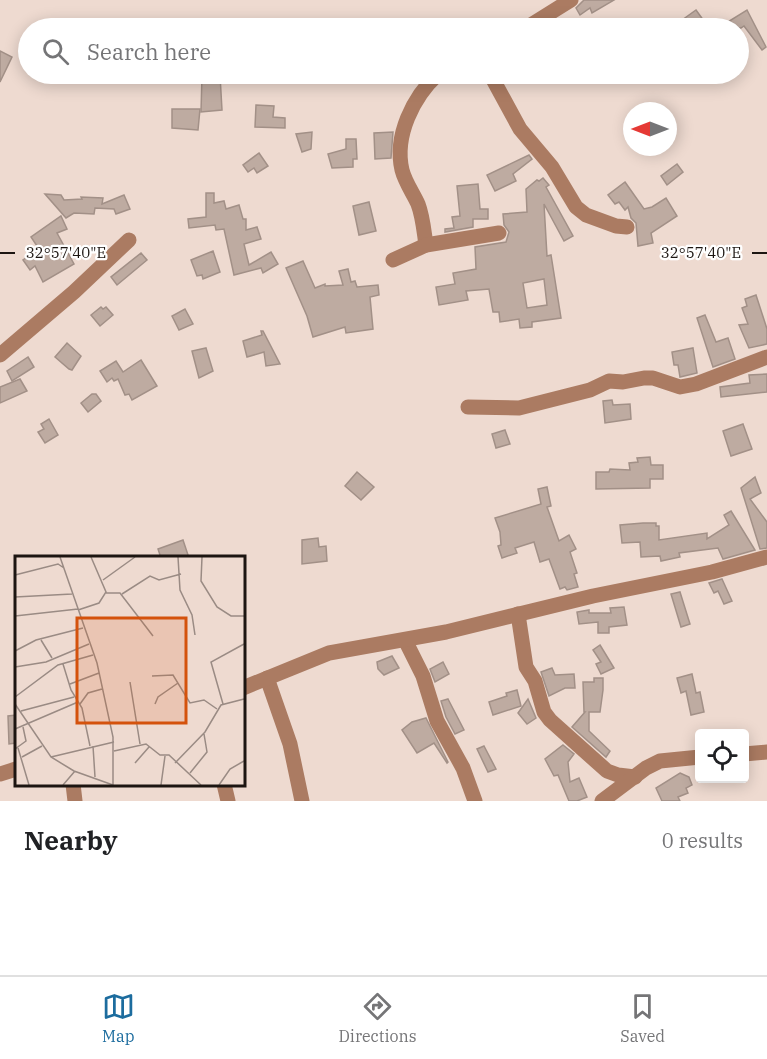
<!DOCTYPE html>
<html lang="en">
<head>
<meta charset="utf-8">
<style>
	:root { --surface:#fff; --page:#f2f2f2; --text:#202124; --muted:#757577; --line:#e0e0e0; --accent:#1c6c9e }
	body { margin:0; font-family:"IBM Plex Serif",serif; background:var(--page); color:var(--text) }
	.controls { position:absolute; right:18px; bottom:18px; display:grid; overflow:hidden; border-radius:6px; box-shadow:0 3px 15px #0003 }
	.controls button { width:54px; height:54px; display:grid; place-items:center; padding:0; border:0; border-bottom:2px solid var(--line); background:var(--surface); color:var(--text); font:30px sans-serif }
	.compass { position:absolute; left:623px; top:102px; width:54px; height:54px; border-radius:50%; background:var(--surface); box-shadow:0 3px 15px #0003; rotate:270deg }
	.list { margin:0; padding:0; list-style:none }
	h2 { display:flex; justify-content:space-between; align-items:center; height:78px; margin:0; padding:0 24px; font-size:26px }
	h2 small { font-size:20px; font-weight:400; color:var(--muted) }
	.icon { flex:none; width:33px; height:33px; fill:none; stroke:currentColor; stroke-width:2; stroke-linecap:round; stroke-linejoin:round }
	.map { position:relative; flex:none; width:767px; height:801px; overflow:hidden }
	.search { position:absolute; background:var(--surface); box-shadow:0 3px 15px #0003; left:18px; right:18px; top:18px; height:66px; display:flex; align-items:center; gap:15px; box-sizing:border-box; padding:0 21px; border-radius:33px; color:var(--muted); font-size:22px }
	.sheet { height:174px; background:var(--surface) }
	nav { display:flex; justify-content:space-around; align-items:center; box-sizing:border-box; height:84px; border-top:2px solid var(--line); background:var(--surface); font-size:16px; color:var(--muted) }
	nav a { display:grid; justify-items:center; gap:3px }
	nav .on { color:var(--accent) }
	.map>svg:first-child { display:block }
	.building { fill:#beaba1; stroke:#a29087; stroke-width:1.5; fill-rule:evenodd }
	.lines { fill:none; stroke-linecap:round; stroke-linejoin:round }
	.minor { stroke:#ab7b62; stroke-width:15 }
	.ticks { fill:none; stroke:#1c1511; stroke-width:2 }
	.inset-road { fill:none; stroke:#9a8b84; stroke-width:1.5 }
	.view { fill:#d4520c; fill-opacity:0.15; stroke:#d4520c; stroke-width:3 }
	.inset-edge { fill:none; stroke:#1c1511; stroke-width:3 }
	.ticks-label { font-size:15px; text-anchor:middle; fill:#1c1511; stroke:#fff; stroke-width:4.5; stroke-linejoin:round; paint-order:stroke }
</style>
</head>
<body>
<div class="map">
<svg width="767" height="801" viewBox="0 0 767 801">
	<rect width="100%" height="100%" fill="#eedad0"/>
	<!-- building -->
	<g class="building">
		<polygon points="584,0 614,0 592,13 590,8 580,15 576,8"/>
		<polygon points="696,10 709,28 671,28"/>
		<polygon points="747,10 766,47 762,50 744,26 741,28 718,28"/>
		<polygon points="0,51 12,57 0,82"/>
		<polygon points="202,75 220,75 222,110 201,112"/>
		<polygon points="256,105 274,106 273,117 285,118 285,128 255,127"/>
		<polygon points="172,109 200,109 198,130 172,128"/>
		<polygon points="312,132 311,149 302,152 296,134"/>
		<polygon points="393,132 391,158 375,159 374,133"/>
		<polygon points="346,139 356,139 357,159 353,159 353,167 332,168 328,154 346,149"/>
		<polygon points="259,153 268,166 257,173 254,168 248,172 243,165"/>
		<polygon points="529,155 532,159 513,174 516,181 495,191 487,175"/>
		<polygon points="677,164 683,172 667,185 661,176"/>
		<path d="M543,178L549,185L546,187L573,236L564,241L544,204L547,256L551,255L561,318L532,322V327L520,328L519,319L500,322L499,312H493L489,289L466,291L468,300L439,305L436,287L455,284L453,273L476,269L475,247L506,242L509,232L504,225L503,214L527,212L526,189L537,180L539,181ZM544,279L547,305L527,308L523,283Z"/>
		<polygon points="625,182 644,209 652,207 666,198 677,216 651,233 653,243 638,246 636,223 631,218 628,207 625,210 619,202 615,204 608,195"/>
		<polygon points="478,184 480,209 488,209 488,219 473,219 473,227 445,232 445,229 454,228 452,217 460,216 457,186"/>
		<polygon points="206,193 214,193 214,203 224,201 226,209 239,205 243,219 246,219 246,230 257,227 261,239 244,244 249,265 271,252 278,264 263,273 261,268 234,275 224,229 216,230 215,225 189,228 188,219 206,217"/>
		<polygon points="45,194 61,195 64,200 82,199 81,197 103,198 102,204 124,195 130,209 116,214 114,209 95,208 94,214 74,213 66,218"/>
		<polygon points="369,202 376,231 359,235 353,206"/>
		<polygon points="61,216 67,229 57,233 74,264 43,282 35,266 30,270 23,260 39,249 31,237"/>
		<polygon points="213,251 220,272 203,279 202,275 197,276 191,260"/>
		<polygon points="141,253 147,260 117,285 111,277"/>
		<polygon points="303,261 315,288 325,284 325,286 343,285 339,271 348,269 351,282 355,281 357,287 378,285 379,295 370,297 373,329 346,333 345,327 313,337 307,316 286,268"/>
		<polygon points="756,295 767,329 767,344 749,348 739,325 748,324 742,308 747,306 745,299"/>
		<polygon points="101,307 103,309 106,307 113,315 100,326 91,315"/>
		<polygon points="185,309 193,324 179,330 172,316"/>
		<polygon points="705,315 716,342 728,338 735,359 713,367 697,318"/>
		<polygon points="261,331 263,331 280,364 266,366 264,352 247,357 243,341 262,335"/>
		<polygon points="67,343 81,356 72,370 69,369 55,357"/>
		<polygon points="206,348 213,371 199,378 192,351"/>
		<polygon points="693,348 697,373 680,377 678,365 674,365 672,352"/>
		<polygon points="28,357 34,367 12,381 7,371"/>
		<polygon points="141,360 157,386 132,400 129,394 125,395 118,379 114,381 112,378 107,382 100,371 116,361 123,372"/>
		<polygon points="767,374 767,392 721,397 720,387 750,383 749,375"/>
		<polygon points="20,379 27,391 0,403 0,387"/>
		<polygon points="92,394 96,394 101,401 88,412 81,403"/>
		<polygon points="612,400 613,405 630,404 631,419 605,423 603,401"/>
		<polygon points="49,419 58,435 45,443 38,432 44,429 41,424"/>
		<polygon points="743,424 752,449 731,456 723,431"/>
		<polygon points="505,430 510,444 496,448 492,434"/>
		<polygon points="650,457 651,465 663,465 663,479 650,479 650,488 596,489 596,472 609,472 610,469 630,470 629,463 638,462 637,458"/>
		<polygon points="357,472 374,487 361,500 345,486"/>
		<polygon points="755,477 761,493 750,499 767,522 767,548 760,549 741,488"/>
		<polygon points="547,487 551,506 547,507 559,541 569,535 576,549 570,552 577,573 574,574 578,587 567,590 565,587 560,589 549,559 540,562 534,542 515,548 517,553 502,558 498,546 501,545 500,532 495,518 541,504 538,489"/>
		<polygon points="731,511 755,550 723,559 718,548 679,553 680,557 661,561 660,556 641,557 640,542 622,543 620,525 643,523 656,523 656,526 659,526 659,540 707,533 707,539 729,525 724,515"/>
		<polygon points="318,538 319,547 326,546 327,561 302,564 302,540"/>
		<polygon points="183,540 189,558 161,558 158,549"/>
		<polygon points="722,579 732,601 724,604 718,591 714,593 709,583"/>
		<polygon points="680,592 690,624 681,627 671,594"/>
		<polygon points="624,607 627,625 609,627 609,633 598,633 598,622 579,624 577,612 589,610 589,613 611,613 610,608"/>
		<polygon points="600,645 614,668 601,674 596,664 601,662 593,650"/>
		<polygon points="392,656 399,668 384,675 378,669 377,662"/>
		<polygon points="443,662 449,674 435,682 430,669"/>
		<polygon points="552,668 555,675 574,674 575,688 565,688 549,696 541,672"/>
		<polygon points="692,674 696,693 700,692 704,712 691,715 686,691 681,693 677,678"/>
		<polygon points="594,678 603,678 603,690 600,712 589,712 589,731 610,751 606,757 572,727 585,712 584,712 583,682 594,682"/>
		<polygon points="517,690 521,706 493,715 489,702 507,696 506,693"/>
		<polygon points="448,699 464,730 455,734 446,717 441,701"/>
		<polygon points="528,699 536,718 527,724 518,713"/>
		<polygon points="16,715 16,743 9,744 8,716"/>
		<polygon points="426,718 448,762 447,763 434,743 417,753 402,730 412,722"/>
		<polygon points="563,745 574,754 568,762 570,782 579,778 587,797 577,801 569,801 558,775 554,776 545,759"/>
		<polygon points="484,746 496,769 488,772 477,749"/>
		<polygon points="680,773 689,777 692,785 686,788 688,793 678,797 680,801 662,801 656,788"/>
	</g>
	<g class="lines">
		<!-- minor -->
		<g class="minor">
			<polyline points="526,28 571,0"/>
			<polyline points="490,74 520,129 552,167 576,207 586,215 616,226 627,227"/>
			<path d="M426,245C424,232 423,217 418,204C413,193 405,182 402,170C394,136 413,97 438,74"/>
			<polyline points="393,260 426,245 499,233"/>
			<polyline points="0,355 74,292 129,240"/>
			<polyline points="468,407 519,408 590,390 609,381 623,382 644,378 653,378 680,387 696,384 767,357"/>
			<polyline points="518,614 526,667 535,681 544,712 550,720 607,771 618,775 635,777"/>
			<polyline points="405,640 423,676 437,721 463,768 475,801"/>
			<polyline points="267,678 290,744 302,801"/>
			<polyline points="243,688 329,653 446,632 593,596 712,572 767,557"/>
			<polyline points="744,754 767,752"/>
			<polyline points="0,774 16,769"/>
			<polyline points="73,784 75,801"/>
			<polyline points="224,784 228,801"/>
			<polyline points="602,801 646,768 660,761 700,757"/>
		</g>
	</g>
	<!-- ticks -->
	<path class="ticks" d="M0,253H15M752,253H767"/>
	<!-- overview -->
	<g transform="translate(15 556)">
		<rect width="230" height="230" fill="#eedad0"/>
		<path class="inset-road" d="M45,1L82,107L98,181V229M163,1L165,34L177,59L180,79M187,1L186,25L202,51L216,60H229M0,19L43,8L49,12M88,24L120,1M91,37H105L138,80M107,38L135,20L144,24L166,18M0,41L57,38M63,54L84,47L91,36L76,1M0,60L63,53M26,84L37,102M0,95L21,84L68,72M48,108L56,134L67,152L75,190M0,111L31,106L74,88M137,120L158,119L175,147L189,144L202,153M115,126L125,188M55,128L84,117M0,141L43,109L78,99M0,148L36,201L59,215L98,229M65,148L73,137L87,133M140,148L143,141L163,127M208,148L196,106L229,88M6,155L59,141M0,173L63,146M78,190L80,221M3,192L14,229M0,193L11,185L8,171M99,195L131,188L145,199H154L186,229M7,201L27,190M36,201L99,186M120,207L134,191M160,207L190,176L206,149L229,143M175,217L192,196L189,178M48,229L60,215M146,229L150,200M204,229L215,213L229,205"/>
		<path class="view" d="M62,62H171V167H62Z"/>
		<rect width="230" height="230" class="inset-edge"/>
	</g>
	<g class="ticks-label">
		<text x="701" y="258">32°57'40"E</text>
		<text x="66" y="258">32°57'40"E</text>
	</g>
</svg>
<div class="controls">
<button><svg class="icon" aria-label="locate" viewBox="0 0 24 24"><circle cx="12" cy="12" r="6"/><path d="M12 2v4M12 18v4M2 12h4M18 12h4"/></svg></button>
</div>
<svg class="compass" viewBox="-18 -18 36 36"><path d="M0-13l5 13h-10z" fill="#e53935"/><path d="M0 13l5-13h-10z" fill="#757577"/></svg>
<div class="search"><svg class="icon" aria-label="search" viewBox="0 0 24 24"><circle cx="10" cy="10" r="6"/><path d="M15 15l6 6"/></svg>Search here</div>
</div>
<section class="sheet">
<h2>Nearby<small>0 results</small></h2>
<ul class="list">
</ul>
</section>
<nav>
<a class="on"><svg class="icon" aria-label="map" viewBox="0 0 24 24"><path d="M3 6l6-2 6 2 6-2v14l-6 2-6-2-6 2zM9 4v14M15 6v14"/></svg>Map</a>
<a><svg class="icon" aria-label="directions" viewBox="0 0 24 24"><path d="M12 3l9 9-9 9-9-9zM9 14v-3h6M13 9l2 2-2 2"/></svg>Directions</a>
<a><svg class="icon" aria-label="saved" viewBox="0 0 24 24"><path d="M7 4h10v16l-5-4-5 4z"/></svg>Saved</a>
</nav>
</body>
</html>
